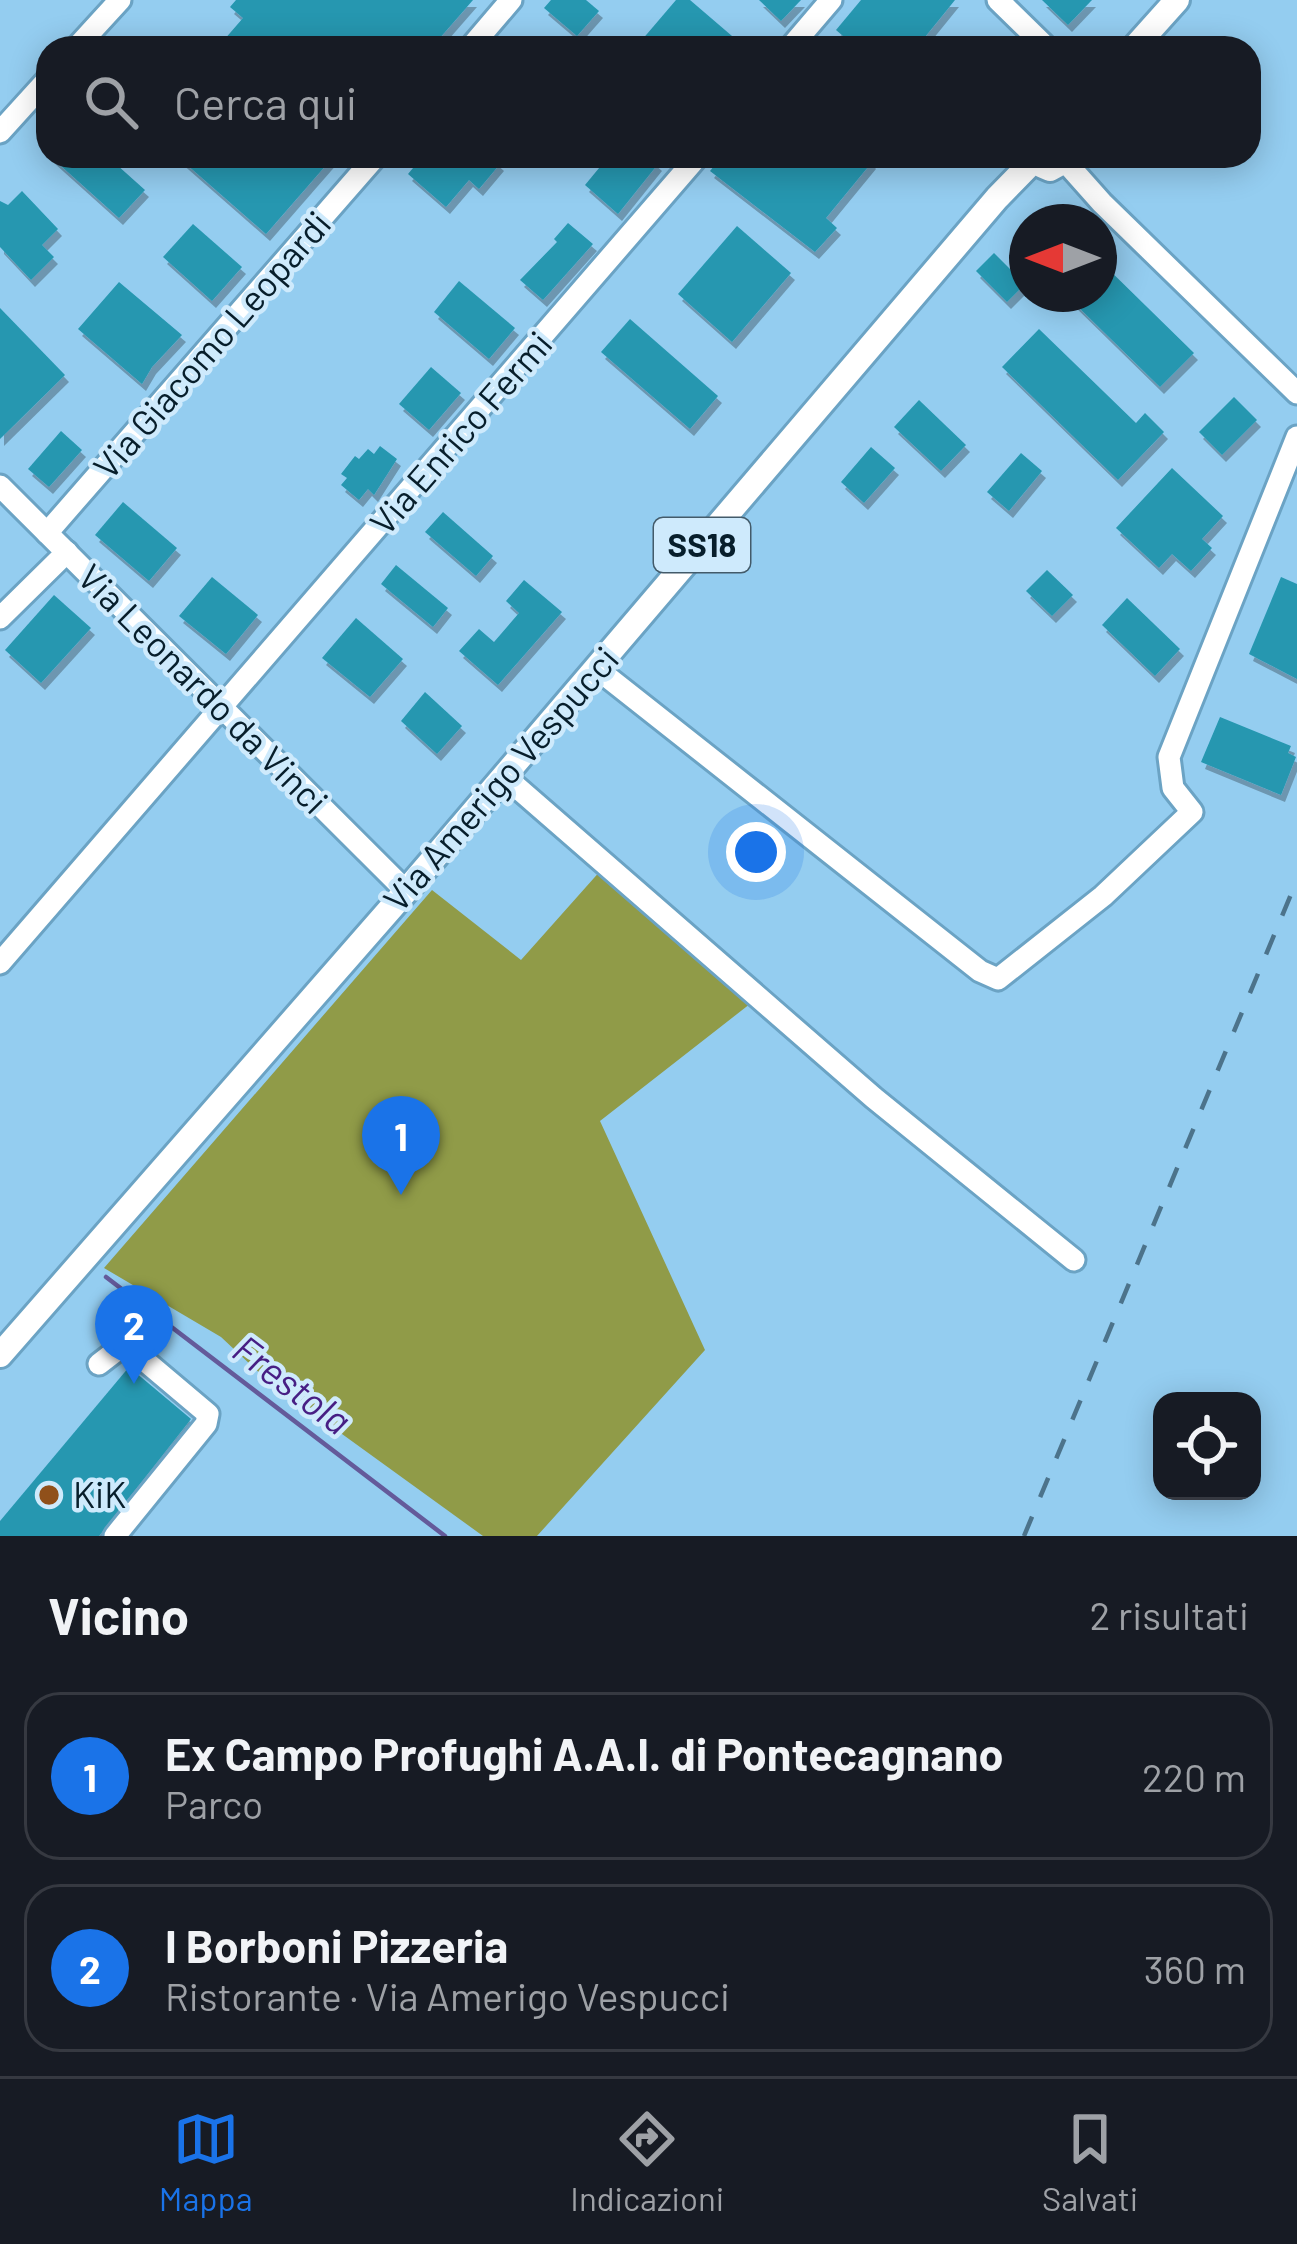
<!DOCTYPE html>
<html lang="it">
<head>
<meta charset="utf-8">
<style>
	:root { --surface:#171b24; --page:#20242c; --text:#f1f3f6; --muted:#9ea1a6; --line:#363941; --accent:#1a73e8 }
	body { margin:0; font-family:Barlow,sans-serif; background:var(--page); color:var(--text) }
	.controls { position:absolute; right:36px; bottom:36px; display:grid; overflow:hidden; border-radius:24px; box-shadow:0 6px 30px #0003 }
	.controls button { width:108px; height:108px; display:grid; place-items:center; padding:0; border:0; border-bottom:3px solid var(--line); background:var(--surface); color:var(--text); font:60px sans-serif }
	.compass { position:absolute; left:1009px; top:204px; width:108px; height:108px; border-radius:50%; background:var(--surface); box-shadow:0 6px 30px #0003; rotate:270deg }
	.you { position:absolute; left:756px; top:852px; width:42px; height:42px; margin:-30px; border:9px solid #fff; border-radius:50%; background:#1a73e8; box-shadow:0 0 0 18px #1a73e833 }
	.badge { display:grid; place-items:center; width:78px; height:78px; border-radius:50%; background:var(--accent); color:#fff; font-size:39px; font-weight:700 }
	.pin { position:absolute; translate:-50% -99px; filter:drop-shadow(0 3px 6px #0008) }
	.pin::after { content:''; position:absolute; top:63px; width:42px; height:36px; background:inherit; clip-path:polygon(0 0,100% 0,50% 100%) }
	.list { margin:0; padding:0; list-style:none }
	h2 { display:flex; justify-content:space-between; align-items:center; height:156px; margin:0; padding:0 48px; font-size:51px }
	h2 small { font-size:39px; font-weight:400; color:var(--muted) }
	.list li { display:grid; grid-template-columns:78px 1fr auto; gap:36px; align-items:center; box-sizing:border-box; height:168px; margin:0 24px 24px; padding:0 24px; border:3px solid var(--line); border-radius:36px }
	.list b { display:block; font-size:45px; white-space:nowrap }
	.list p { margin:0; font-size:39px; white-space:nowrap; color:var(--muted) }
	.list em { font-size:39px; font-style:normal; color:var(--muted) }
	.icon { flex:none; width:66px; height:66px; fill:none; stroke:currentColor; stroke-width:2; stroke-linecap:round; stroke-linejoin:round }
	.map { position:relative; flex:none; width:1297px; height:1536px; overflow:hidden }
	.search { position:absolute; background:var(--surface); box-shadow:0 6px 30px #0003; left:36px; right:36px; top:36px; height:132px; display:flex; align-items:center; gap:30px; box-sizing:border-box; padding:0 42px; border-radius:36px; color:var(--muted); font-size:45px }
	.sheet { height:540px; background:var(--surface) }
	nav { display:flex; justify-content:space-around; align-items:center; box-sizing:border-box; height:168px; border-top:3px solid var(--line); background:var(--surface); font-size:33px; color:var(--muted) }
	nav a { display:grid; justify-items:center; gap:6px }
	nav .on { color:var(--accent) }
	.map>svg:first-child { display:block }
	.green { fill:#909b48 }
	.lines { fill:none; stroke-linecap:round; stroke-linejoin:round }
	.stream { stroke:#645a9a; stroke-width:4.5 }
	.building { fill:#2597b0; filter:url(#shadow) }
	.minor-casing { stroke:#6ba3c4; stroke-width:27 }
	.major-casing { stroke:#6ba3c4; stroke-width:30 }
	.minor { stroke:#fff; stroke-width:21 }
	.major { stroke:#fff; stroke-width:24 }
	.rail { stroke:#4c738b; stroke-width:4.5; stroke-dasharray:21 21; stroke-linecap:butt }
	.poi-dot { fill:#90501a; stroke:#ceeafc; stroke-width:4.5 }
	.labels { text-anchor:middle; stroke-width:9; stroke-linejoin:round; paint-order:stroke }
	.shield { fill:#ceeafc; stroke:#435b6a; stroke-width:3 }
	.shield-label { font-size:33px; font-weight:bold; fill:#071e2b }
	.street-label { font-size:36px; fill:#071e2b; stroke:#ceeafc }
	.poi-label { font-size:36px; fill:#071e2b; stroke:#ceeafc; text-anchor:start }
	.water-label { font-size:39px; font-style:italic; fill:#471e84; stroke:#ceeafc }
</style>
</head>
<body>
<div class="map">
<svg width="1297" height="1536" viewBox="0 0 1297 1536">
	<defs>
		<filter id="shadow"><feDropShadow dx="4" dy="7" stdDeviation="0" flood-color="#0004"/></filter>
	</defs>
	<rect width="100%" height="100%" fill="#94cdf0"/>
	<!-- green -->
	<polygon class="green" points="602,869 755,1000 600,1121 705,1350 537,1536 483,1536 266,1379 221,1337 104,1268 432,890 521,960"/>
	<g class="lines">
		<!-- stream -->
		<polyline class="stream" points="106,1277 445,1536"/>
	</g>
	<!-- building -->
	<g class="building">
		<polygon points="236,0 473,0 431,48 217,48 243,18 230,7"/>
		<polygon points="551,0 586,0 599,11 577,36 544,8"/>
		<polygon points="676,0 690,0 746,48 635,48"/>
		<polygon points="759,0 801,0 781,21"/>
		<polygon points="861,0 955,0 916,48 857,48 836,30"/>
		<polygon points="1042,0 1092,0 1068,25"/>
		<polygon points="50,156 107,156 145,190 119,218"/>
		<polygon points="177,156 334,156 266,234"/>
		<polygon points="423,156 491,156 500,164 479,189 469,180 446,207 408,174"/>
		<polygon points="609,156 649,156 658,164 618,214 585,185"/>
		<polygon points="722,156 867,156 872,162 826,218 837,228 815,252 710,171"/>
		<polygon points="22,191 58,229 42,245 54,257 31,280 0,247 0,201 8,205"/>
		<polygon points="568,223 593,244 543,300 520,280 557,242 554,239"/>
		<polygon points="193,224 242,267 212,301 163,257"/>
		<polygon points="737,226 791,273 732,342 678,294"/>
		<polygon points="994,253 1025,284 1007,302 976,271"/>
		<polygon points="1099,260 1194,353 1160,387 1065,294 1099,294"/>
		<polygon points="459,281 515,328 489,359 434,312"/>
		<polygon points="119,282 182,335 152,367 142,384 78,329"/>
		<polygon points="0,308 65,375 0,439"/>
		<polygon points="630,319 718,396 690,429 601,352"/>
		<polygon points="1039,329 1136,423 1145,413 1164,432 1118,480 1002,367"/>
		<polygon points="431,367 461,393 429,430 399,404"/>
		<polygon points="1234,397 1257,420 1222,455 1199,432"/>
		<polygon points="919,400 966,445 941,471 894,427"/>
		<polygon points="61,431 82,450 49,487 28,469"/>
		<polygon points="380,446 397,459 374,495 368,489 359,500 341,485 347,478 341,474 355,456 359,459 368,449 374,454"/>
		<polygon points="871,447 895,468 864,503 841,482"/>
		<polygon points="1021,453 1042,471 1009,511 987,492"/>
		<polygon points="1172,468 1223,516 1202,539 1212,548 1191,571 1172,554 1159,568 1116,528"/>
		<polygon points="123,502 177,548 149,581 95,535"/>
		<polygon points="443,512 493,556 476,576 425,532"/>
		<polygon points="396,565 448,608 433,627 381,584"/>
		<polygon points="1047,570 1073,595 1052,616 1026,591"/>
		<polygon points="212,577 258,615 226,654 179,616"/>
		<polygon points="1281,577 1297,584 1297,679 1249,654"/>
		<polygon points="524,580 562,612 498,685 459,651 479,629 494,642 519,613 506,601"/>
		<polygon points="54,595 91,628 41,683 5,650"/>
		<polygon points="1127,598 1180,649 1155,676 1102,625"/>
		<polygon points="356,618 403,659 370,697 322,658"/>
		<polygon points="425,692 462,726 437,754 401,721"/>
		<polygon points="1220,717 1291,746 1288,753 1296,757 1281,795 1201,762"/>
		<polygon points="129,1367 191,1419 99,1536 0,1536 0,1521"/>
	</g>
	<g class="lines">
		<!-- minor casing -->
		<g class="minor-casing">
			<g id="minor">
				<polyline points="998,0 1047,48"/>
				<polyline points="76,48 120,0"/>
				<polyline points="470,48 511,0"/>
				<polyline points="790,48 831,0"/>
				<polyline points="0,132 48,79"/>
				<polyline points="1062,158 1102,203 1297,393"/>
				<polyline points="0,486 406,891"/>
				<polyline points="47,533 376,156"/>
				<polyline points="0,618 67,552"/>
				<polyline points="596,668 980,971 998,979 1103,896 1192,812 1173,788 1169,757 1297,437"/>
				<polyline points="504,776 874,1098 1074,1260"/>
				<polyline points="0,963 698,156"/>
				<polyline points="99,1364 125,1344 208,1414 206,1424 115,1536"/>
			</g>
		</g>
		<!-- major casing -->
		<g class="major-casing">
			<g id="major">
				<polyline points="1134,48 1177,0"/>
				<polyline points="1039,156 1043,166 1050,169 1059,164 1062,156"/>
				<polyline points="0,1355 406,891 997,198 1038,156"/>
			</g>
		</g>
		<!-- minor -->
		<use href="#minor" class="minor"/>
		<!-- major -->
		<use href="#major" class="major"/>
		<!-- rail -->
		<polyline class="rail" points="1024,1536 1297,880"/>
	</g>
	<!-- markers -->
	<circle class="poi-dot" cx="49" cy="1495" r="12"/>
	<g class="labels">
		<!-- shield labels -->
		<rect class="shield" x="654" y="518" width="96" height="54" rx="9"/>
		<g class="shield-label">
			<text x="702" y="557">SS18</text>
		</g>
		<!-- street labels -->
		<g class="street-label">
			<text transform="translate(212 345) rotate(-49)" y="13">Via Giacomo Leopardi</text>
			<text transform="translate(461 433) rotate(-49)" y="13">Via Enrico Fermi</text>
			<text transform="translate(203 689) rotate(45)" y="13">Via Leonardo da Vinci</text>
			<text transform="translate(501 779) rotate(-49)" y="13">Via Amerigo Vespucci</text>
		</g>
		<!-- poi labels -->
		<g class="poi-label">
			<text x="73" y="1508">KiK</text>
		</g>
		<!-- water labels -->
		<g class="water-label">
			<text transform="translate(292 1385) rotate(37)" y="14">Frestola</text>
		</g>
	</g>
</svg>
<div class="controls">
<button><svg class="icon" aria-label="locate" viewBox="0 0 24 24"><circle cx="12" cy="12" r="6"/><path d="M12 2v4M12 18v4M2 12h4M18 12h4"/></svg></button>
</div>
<svg class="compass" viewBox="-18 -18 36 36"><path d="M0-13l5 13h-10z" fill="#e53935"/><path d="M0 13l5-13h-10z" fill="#9ea1a6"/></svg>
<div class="you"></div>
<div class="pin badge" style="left:401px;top:1195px">1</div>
<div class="pin badge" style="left:134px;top:1384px">2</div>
<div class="search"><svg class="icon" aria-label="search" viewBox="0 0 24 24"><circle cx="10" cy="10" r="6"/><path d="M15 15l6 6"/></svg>Cerca qui</div>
</div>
<section class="sheet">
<h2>Vicino<small>2 risultati</small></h2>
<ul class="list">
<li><span class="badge">1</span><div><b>Ex Campo Profughi A.A.I. di Pontecagnano</b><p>Parco</p></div><em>220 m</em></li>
<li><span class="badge">2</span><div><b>I Borboni Pizzeria</b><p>Ristorante · Via Amerigo Vespucci</p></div><em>360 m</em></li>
</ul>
</section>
<nav>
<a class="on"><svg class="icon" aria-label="map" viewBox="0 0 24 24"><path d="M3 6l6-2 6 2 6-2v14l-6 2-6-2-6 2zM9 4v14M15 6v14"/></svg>Mappa</a>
<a><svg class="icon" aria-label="directions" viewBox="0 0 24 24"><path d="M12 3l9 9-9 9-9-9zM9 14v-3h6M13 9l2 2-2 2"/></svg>Indicazioni</a>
<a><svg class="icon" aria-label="saved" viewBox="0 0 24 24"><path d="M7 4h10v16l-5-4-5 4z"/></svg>Salvati</a>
</nav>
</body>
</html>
